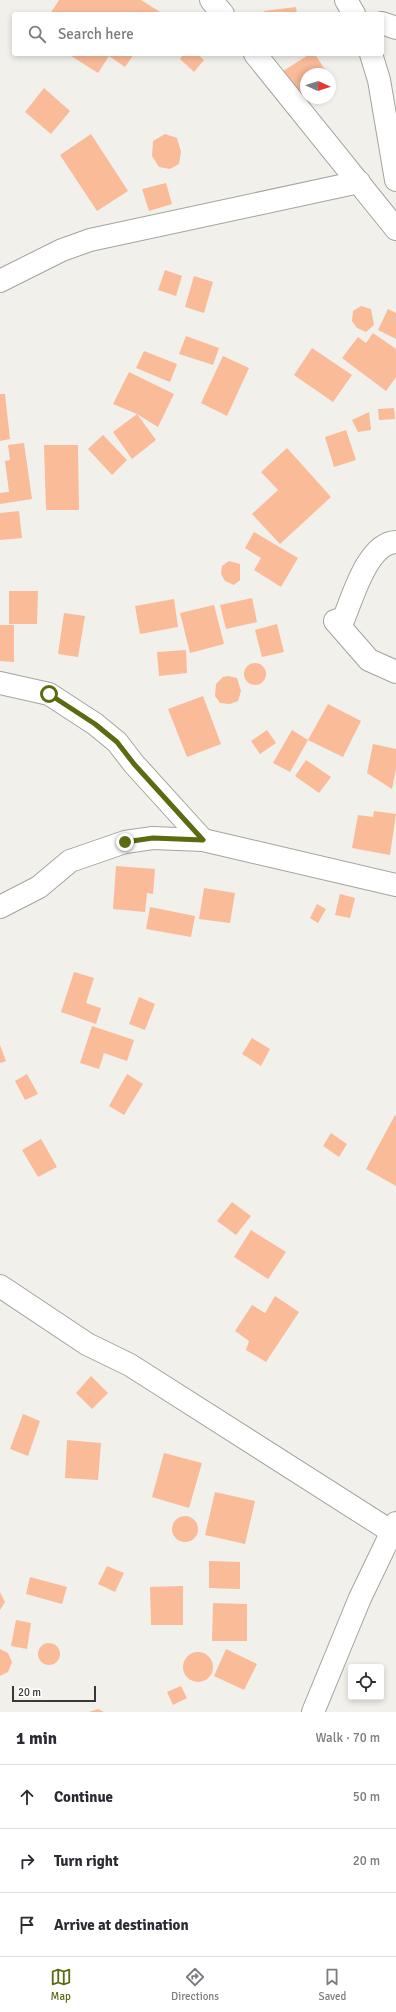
<!DOCTYPE html>
<html lang="en">
<head>
<meta charset="utf-8">
<style>
	:root { --surface:#fff; --page:#f2f2f3; --text:#2b2b33; --muted:#7c7c81; --line:#e1e1e2; --accent:#5d6a11 }
	body { margin:0; font-family:Signika,sans-serif; background:var(--page); color:var(--text) }
	.controls { position:absolute; right:12px; bottom:12px; display:grid; overflow:hidden; border-radius:4px; box-shadow:0 2px 6px #0003 }
	.controls button { width:36px; height:36px; display:grid; place-items:center; padding:0; border:0; border-bottom:1px solid var(--line); background:var(--surface); color:var(--text); font:20px sans-serif }
	.compass { position:absolute; left:300px; top:68px; width:36px; height:36px; border-radius:50%; background:var(--surface); box-shadow:0 2px 6px #0003; rotate:93deg }
	.scale { position:absolute; left:12px; bottom:10px; width:84px; box-sizing:border-box; padding-left:4px; border:2px solid #393836; border-top:0; font-size:11px; line-height:14px; white-space:nowrap; color:#393836; -webkit-text-stroke:3px #fff; paint-order:stroke }
	.stop { position:absolute; width:12px; height:12px; margin:-9px; border:3px solid #5d6a11; border-radius:50%; background:#fff }
	.stop.end { background:#5d6a11; border-color:#fff; box-shadow:0 1px 4px #0008 }
	.list { margin:0; padding:0; list-style:none }
	h2 { display:flex; justify-content:space-between; align-items:center; height:52px; margin:0; padding:0 16px; font-size:17px }
	h2 small { font-size:13px; font-weight:400; color:var(--muted) }
	.list li { display:grid; grid-template-columns:26px 1fr auto; gap:12px; align-items:center; box-sizing:border-box; height:64px; padding:0 16px; border-top:1px solid var(--line) }
	.list b { display:block; font-size:15px; white-space:nowrap }
	.list em { font-size:13px; font-style:normal; color:var(--muted) }
	.icon { flex:none; width:22px; height:22px; fill:none; stroke:currentColor; stroke-width:2; stroke-linecap:round; stroke-linejoin:round }
	.map { position:relative; flex:none; width:396px; height:1712px; overflow:hidden }
	.search { position:absolute; background:var(--surface); box-shadow:0 2px 6px #0003; left:12px; right:12px; top:12px; height:44px; display:flex; align-items:center; gap:10px; box-sizing:border-box; padding:0 14px; border-radius:4px; color:var(--muted); font-size:15px }
	.sheet { height:244px; background:var(--surface) }
	nav { display:flex; justify-content:space-around; align-items:center; box-sizing:border-box; height:56px; border-top:1px solid var(--line); background:var(--surface); font-size:11px; color:var(--muted) }
	nav a { display:grid; justify-items:center; gap:2px }
	nav .on { color:var(--accent) }
	.map>svg:first-child { display:block }
	.building { fill:#fabb99 }
	.lines { fill:none; stroke-linecap:round; stroke-linejoin:round }
	.street-casing { stroke:#a5a39e; stroke-width:24 }
	.secondary-casing { stroke:#a5a39e; stroke-width:24 }
	.street { stroke:#fff; stroke-width:22 }
	.secondary { stroke:#fff; stroke-width:22 }
	.route { stroke:#5d6a11; stroke-width:5 }
</style>
</head>
<body>
<div class="map">
<svg width="396" height="1712" viewBox="0 0 396 1712">
	<rect width="100%" height="100%" fill="#f2f0eb"/>
	<!-- building -->
	<g class="building">
		<polygon points="59,0 141,0 160,12 159,14 50,14"/>
		<polygon points="296,7 297,14 265,14 264,11"/>
		<polygon points="68,54 134,54 125,67 109,56 98,73"/>
		<polygon points="184,54 197,54 204,60 194,72 180,59"/>
		<polygon points="310,54 315,54 327,73 306,74 306,87 293,95 280,73"/>
		<polygon points="44,88 70,111 51,134 25,112"/>
		<polygon points="91,134 128,191 97,211 60,155"/>
		<polygon points="165,134 177,138 181,152 179,164 170,169 159,167 152,156 153,141"/>
		<polygon points="166,183 172,204 149,211 142,189"/>
		<polygon points="165,270 182,276 176,296 158,290"/>
		<polygon points="194,276 213,282 204,313 185,307"/>
		<polygon points="361,306 371,309 374,325 366,332 357,328 352,321 353,311"/>
		<polygon points="388,309 396,313 396,339 378,330"/>
		<polygon points="373,333 396,349 396,377 386,391 342,358 358,337 366,343"/>
		<polygon points="186,336 219,348 213,365 179,354"/>
		<polygon points="312,348 352,375 333,402 294,375"/>
		<polygon points="144,351 177,364 170,382 136,368"/>
		<polygon points="223,356 249,368 227,416 201,403"/>
		<polygon points="129,372 174,394 158,427 137,414 113,404"/>
		<polygon points="0,394 5,394 10,439 0,441"/>
		<polygon points="394,408 395,419 379,420 378,409"/>
		<polygon points="369,412 371,430 358,432 352,420"/>
		<polygon points="137,414 156,440 132,459 113,432"/>
		<polygon points="346,430 356,460 334,467 325,437"/>
		<polygon points="103,435 127,460 112,475 88,449"/>
		<polygon points="24,443 32,499 0,504 0,493 9,492 5,461 10,460 8,445"/>
		<polygon points="44,445 78,445 79,510 46,510"/>
		<polygon points="287,448 331,497 280,544 252,514 278,490 261,472"/>
		<polygon points="19,511 22,538 0,540 0,513"/>
		<polygon points="254,532 298,558 281,587 254,570 261,558 245,548"/>
		<polygon points="229,561 240,564 240,580 234,585 225,581 221,574 222,566"/>
		<polygon points="9,591 38,591 37,624 9,624"/>
		<polygon points="252,598 257,622 226,629 220,605"/>
		<polygon points="174,599 178,627 140,634 135,606"/>
		<polygon points="214,605 224,644 190,653 180,613"/>
		<polygon points="64,613 85,616 78,657 58,654"/>
		<polygon points="277,624 284,652 262,657 255,630"/>
		<polygon points="0,625 14,625 14,662 0,661"/>
		<polygon points="186,650 187,673 159,676 157,652"/>
		<circle cx="255" cy="674" r="11"/>
		<polygon points="228,676 237,678 241,691 238,701 230,704 220,703 215,696 216,684 223,677"/>
		<polygon points="203,696 221,744 187,757 168,709"/>
		<polygon points="328,704 361,721 343,757 308,740"/>
		<polygon points="267,730 276,743 260,754 251,741"/>
		<polygon points="292,730 308,740 290,772 273,763"/>
		<polygon points="373,744 396,749 396,769 392,789 367,773"/>
		<polygon points="306,760 331,777 319,793 295,776"/>
		<polygon points="374,811 396,814 390,855 352,848 358,815 373,817"/>
		<polygon points="116,866 155,869 153,894 147,893 145,912 113,909"/>
		<polygon points="204,888 235,893 230,923 199,919"/>
		<polygon points="340,894 355,898 350,918 335,915"/>
		<polygon points="317,904 326,909 318,923 310,918"/>
		<polygon points="150,907 195,916 191,937 146,929"/>
		<polygon points="74,972 94,978 86,1003 101,1008 96,1024 61,1012"/>
		<polygon points="139,997 155,1004 145,1030 129,1024"/>
		<polygon points="92,1026 134,1040 127,1061 104,1053 99,1069 80,1063"/>
		<polygon points="252,1038 270,1049 261,1066 242,1054"/>
		<polygon points="0,1045 6,1061 0,1063"/>
		<polygon points="27,1074 38,1094 25,1100 15,1081"/>
		<polygon points="127,1074 143,1084 124,1115 109,1106"/>
		<polygon points="395,1115 396,1116 396,1186 366,1169"/>
		<polygon points="331,1133 347,1144 339,1157 323,1146"/>
		<polygon points="41,1139 57,1167 38,1177 22,1150"/>
		<polygon points="232,1202 251,1216 236,1235 217,1221"/>
		<polygon points="251,1230 286,1252 268,1279 234,1257"/>
		<polygon points="275,1296 299,1312 266,1362 246,1350 249,1341 235,1331 252,1305 265,1313"/>
		<polygon points="91,1376 108,1393 92,1409 76,1393"/>
		<polygon points="23,1414 40,1421 28,1456 10,1449"/>
		<polygon points="67,1440 101,1443 98,1480 65,1478"/>
		<polygon points="164,1453 202,1463 189,1508 152,1497"/>
		<polygon points="215,1492 255,1501 245,1544 205,1535"/>
		<circle cx="185" cy="1529" r="13"/>
		<polygon points="209,1561 240,1562 240,1589 209,1588"/>
		<polygon points="107,1566 124,1573 115,1592 98,1584"/>
		<polygon points="30,1577 67,1587 62,1604 26,1594"/>
		<polygon points="183,1586 183,1625 151,1625 150,1587"/>
		<polygon points="0,1592 5,1602 0,1610"/>
		<polygon points="213,1603 247,1604 247,1641 212,1641"/>
		<polygon points="16,1620 31,1623 27,1649 11,1646"/>
		<circle cx="49" cy="1654" r="11"/>
		<polygon points="0,1649 8,1653 12,1662 8,1672 0,1676"/>
		<polygon points="226,1649 257,1664 244,1690 214,1676"/>
		<circle cx="198" cy="1667" r="15"/>
		<polygon points="181,1686 187,1698 173,1705 167,1692"/>
		<polygon points="98,1709 104,1712 89,1712"/>
	</g>
	<g class="lines">
		<!-- street casing -->
		<g class="street-casing">
			<g id="street">
				<polyline points="211,0 223,14"/>
				<polyline points="346,0 354,14"/>
				<polyline points="382,23 396,28"/>
				<polyline points="255,54 396,229"/>
				<polyline points="371,54 379,80 396,180"/>
				<polyline points="0,281 62,250 90,240 359,182"/>
				<path d="M396,542C368,543 353,596 344,618L335,621L369,660L396,672"/>
				<polyline points="0,683 49,694 95,724 117,742 134,764 203,840"/>
				<polyline points="0,907 39,887 70,861 125,842 153,838 203,840 396,885"/>
				<polyline points="0,1286 87,1344 130,1365 392,1532"/>
			</g>
		</g>
		<!-- secondary casing -->
		<g class="secondary-casing">
			<polyline id="secondary" points="313,1712 360,1598 396,1523"/>
		</g>
		<!-- street -->
		<use href="#street" class="street"/>
		<!-- secondary -->
		<use href="#secondary" class="secondary"/>
	</g>
	<g class="lines">
		<!-- route -->
		<polyline class="route" points="49,694 95,724 117,742 134,764 203,840 153,838 125,842"/>
	</g>
</svg>
<div class="controls">
<button><svg class="icon" aria-label="locate" viewBox="0 0 24 24"><circle cx="12" cy="12" r="6"/><path d="M12 2v4M12 18v4M2 12h4M18 12h4"/></svg></button>
</div>
<svg class="compass" viewBox="-18 -18 36 36"><path d="M0-13l5 13h-10z" fill="#e53935"/><path d="M0 13l5-13h-10z" fill="#7c7c81"/></svg>
<div class="scale">20 m</div>
<div class="stop" style="left:49px;top:694px"></div>
<div class="stop end" style="left:125px;top:842px"></div>
<div class="search"><svg class="icon" aria-label="search" viewBox="0 0 24 24"><circle cx="10" cy="10" r="6"/><path d="M15 15l6 6"/></svg>Search here</div>
</div>
<section class="sheet">
<h2>1 min<small>Walk · 70 m</small></h2>
<ul class="list">
<li><svg class="icon" aria-label="ahead" viewBox="0 0 24 24"><path d="M12 20V5M6 11l6-6 6 6"/></svg><div><b>Continue</b></div><em>50 m</em></li>
<li><svg class="icon" aria-label="right" viewBox="0 0 24 24"><path d="M7 20v-9h11M14 6l5 5-5 5"/></svg><div><b>Turn right</b></div><em>20 m</em></li>
<li><svg class="icon" aria-label="arrive" viewBox="0 0 24 24"><path d="M6 21V4h12l-3 4 3 4H6"/></svg><div><b>Arrive at destination</b></div></li>
</ul>
</section>
<nav>
<a class="on"><svg class="icon" aria-label="map" viewBox="0 0 24 24"><path d="M3 6l6-2 6 2 6-2v14l-6 2-6-2-6 2zM9 4v14M15 6v14"/></svg>Map</a>
<a><svg class="icon" aria-label="directions" viewBox="0 0 24 24"><path d="M12 3l9 9-9 9-9-9zM9 14v-3h6M13 9l2 2-2 2"/></svg>Directions</a>
<a><svg class="icon" aria-label="saved" viewBox="0 0 24 24"><path d="M7 4h10v16l-5-4-5 4z"/></svg>Saved</a>
</nav>
</body>
</html>
